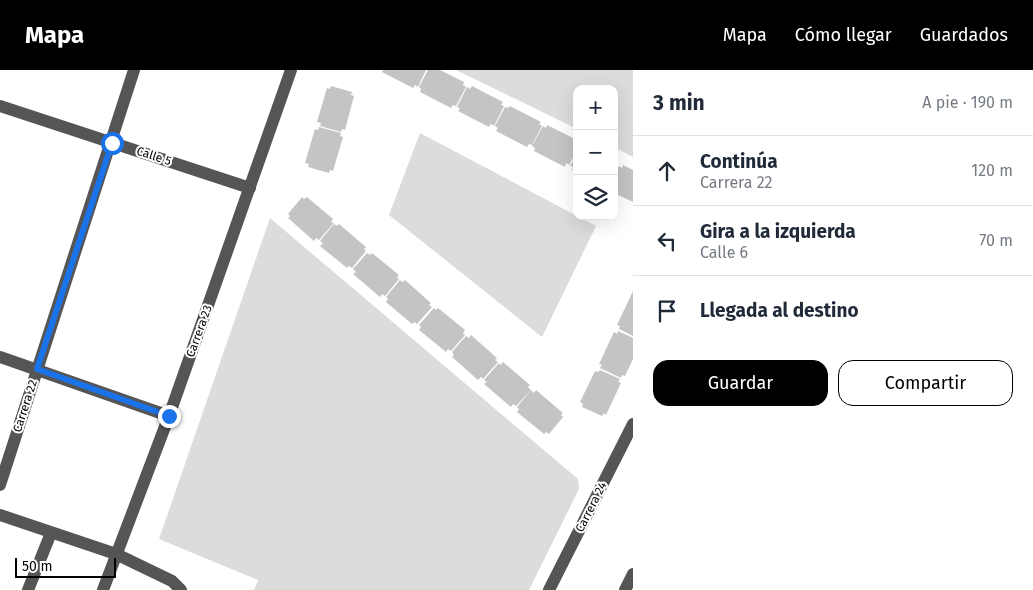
<!DOCTYPE html>
<html lang="es">
<head>
<meta charset="utf-8">
<style>
	:root { --surface:#fff; --page:#f2f2f3; --text:#1f2937; --muted:#747a83; --line:#e0e1e3; --accent:#000 }
	body { margin:0; font-family:"Fira Sans",sans-serif; background:var(--page); color:var(--text) }
	.controls { position:absolute; right:15px; top:15px; display:grid; overflow:hidden; border-radius:10px; box-shadow:0 5px 20px #0002 }
	.controls button { width:45px; height:45px; display:grid; place-items:center; padding:0; border:0; border-bottom:1px solid var(--line); background:var(--surface); color:var(--text); font:25px sans-serif }
	.scale { position:absolute; left:15px; bottom:12px; width:101px; box-sizing:border-box; padding-left:5px; border:2px solid #000; border-top:0; font-size:14px; line-height:18px; white-space:nowrap; color:#000; -webkit-text-stroke:4px #fff; paint-order:stroke }
	.stop { position:absolute; width:15px; height:15px; margin:-11px; border:4px solid #1a73e8; border-radius:50%; background:#fff }
	.stop.end { background:#1a73e8; border-color:#fff; box-shadow:0 1px 5px #0008 }
	.list { margin:0; padding:0; list-style:none }
	h2 { display:flex; justify-content:space-between; align-items:center; height:65px; margin:0; padding:0 20px; font-size:21px }
	h2 small { font-size:16px; font-weight:400; color:var(--muted) }
	.list li { display:grid; grid-template-columns:32px 1fr auto; gap:15px; align-items:center; box-sizing:border-box; height:70px; padding:0 20px; border-top:1px solid var(--line) }
	.list b { display:block; font-size:19px; white-space:nowrap }
	.list p { margin:0; font-size:16px; white-space:nowrap; color:var(--muted) }
	.list em { font-size:16px; font-style:normal; color:var(--muted) }
	.actions { display:flex; gap:10px; padding:15px 20px }
	.actions a { flex:1; padding:11px 0; border:1px solid var(--accent); border-radius:15px; text-align:center; font-size:18px; color:var(--accent) }
	.actions .main { background:var(--accent); color:#fff }
	.icon { flex:none; width:28px; height:28px; fill:none; stroke:currentColor; stroke-width:2; stroke-linecap:round; stroke-linejoin:round }
	.map { position:relative; flex:none; width:633px; height:520px; overflow:hidden }
	header { display:flex; align-items:center; gap:30px; box-sizing:border-box; height:70px; padding:0 25px; background:var(--accent); color:#fff }
	header strong { font-size:24px }
	nav { display:flex; gap:28px; margin-inline-start:auto; font-size:18px }
	main { display:flex }
	aside { flex:1; background:var(--surface) }
	.map>svg:first-child { display:block }
	.green { fill:#dcdcdc }
	.building { fill:#c4c4c4 }
	.lines { fill:none; stroke-linecap:round; stroke-linejoin:round }
	.minor { stroke:#555; stroke-width:12 }
	.route { stroke:#1a73e8; stroke-width:6 }
	.labels { text-anchor:middle; stroke-width:4; stroke-linejoin:round; paint-order:stroke }
	.street-label { font-size:12px; fill:#000; stroke:#fff }
</style>
</head>
<body>
<header>
<strong>Mapa</strong>
<nav><a>Mapa</a><a>Cómo llegar</a><a>Guardados</a></nav>
</header>
<main>
<div class="map">
<svg width="633" height="520" viewBox="0 0 633 520">
	<rect width="100%" height="100%" fill="#fff"/>
	<!-- green -->
	<g class="green">
		<polygon points="456,0 633,0 633,87 614,77 614,19 577,19 577,59"/>
		<polygon points="420,63 596,156 542,267 389,145"/>
		<polygon points="270,148 578,409 579,419 529,520 254,520 258,510 159,469"/>
	</g>
	<!-- building -->
	<g class="building">
		<polygon points="383,0 426,0 418,17 415,15 413,18 382,2"/>
		<polygon points="428,0 440,0 464,12 463,15 466,17 456,36 453,35 451,38 420,22 421,19 419,17"/>
		<polygon points="331,16 352,22 351,25 354,26 345,60 342,59 341,62 320,56 321,53 317,52 327,18 330,19"/>
		<polygon points="472,16 503,32 501,35 504,36 494,56 491,54 489,57 458,41 460,38 457,37 467,17 470,19"/>
		<polygon points="510,36 541,52 539,54 542,56 532,75 529,74 527,77 496,61 498,58 495,56 505,37 508,38"/>
		<polygon points="547,55 577,70 577,81 569,95 566,93 565,97 534,81 535,78 532,76 543,56 546,58"/>
		<polygon points="319,57 341,63 340,66 343,67 333,101 330,100 329,103 308,97 309,94 305,93 315,59 318,60"/>
		<polygon points="577,83 577,103 572,100 573,97 570,96"/>
		<polygon points="623,95 633,100 633,132 614,123 614,105 619,96 622,98"/>
		<polygon points="302,127 304,129 307,127 333,149 331,152 334,153 319,170 316,168 314,171 288,148 290,146 288,144"/>
		<polygon points="334,154 337,156 339,154 366,177 364,179 366,181 352,198 349,196 347,198 320,176 323,173 320,171"/>
		<polygon points="367,183 370,185 372,183 399,205 397,207 399,209 385,226 382,224 380,227 353,204 356,202 353,199"/>
		<polygon points="400,210 402,212 405,210 431,233 429,235 432,237 417,254 415,252 412,254 386,232 388,229 386,227"/>
		<polygon points="633,221 633,266 619,259 620,256 617,255"/>
		<polygon points="434,238 436,240 438,238 465,260 463,263 465,265 451,281 448,279 446,282 419,260 421,257 419,255"/>
		<polygon points="618,261 633,268 633,289 625,306 622,305 621,308 600,298 602,295 599,294 614,262 617,264"/>
		<polygon points="471,265 497,288 495,290 498,292 483,309 481,307 478,310 452,287 454,285 452,282 466,266 469,268"/>
		<polygon points="503,292 530,315 528,317 531,320 516,336 513,334 511,337 484,314 487,312 484,310 499,293 501,295"/>
		<polygon points="600,300 620,309 618,312 621,313 606,345 604,343 602,346 582,337 583,334 580,332 595,301 598,302"/>
		<polygon points="531,320 534,323 536,320 563,343 561,345 563,347 549,364 546,362 544,364 517,342 519,339 517,337"/>
	</g>
	<g class="lines">
		<!-- minor -->
		<g class="minor">
			<polyline points="0,36 250,118"/>
			<polyline points="0,287 169,346"/>
			<polyline points="0,415 134,0"/>
			<polyline points="0,445 116,484 172,511 181,520"/>
			<polyline points="28,520 51,463"/>
			<polyline points="103,520 169,346 291,0"/>
			<polyline points="549,520 633,354"/>
			<polyline points="625,520 633,504"/>
		</g>
	</g>
	<g class="lines">
		<!-- route -->
		<polyline class="route" points="112,73 37,299 169,346"/>
	</g>
	<g class="labels">
		<!-- street labels -->
		<g class="street-label">
			<text transform="translate(154 86) rotate(18)" y="4">Calle 5</text>
			<text transform="translate(199 261) rotate(-70)" y="4">Carrera 23</text>
			<text transform="translate(25 336) rotate(-72)" y="4">Carrera 22</text>
			<text transform="translate(591 437) rotate(-63)" y="4">Carrera 24</text>
		</g>
	</g>
</svg>
<div class="controls">
<button>+</button>
<button>−</button>
<button><svg class="icon" aria-label="layers" viewBox="0 0 24 24"><path d="M12 4l9 5-9 5-9-5zM3 14l9 5 9-5"/></svg></button>
</div>
<div class="scale">50 m</div>
<div class="stop" style="left:112px;top:73px"></div>
<div class="stop end" style="left:169px;top:346px"></div>
</div>
<aside>
<h2>3 min<small>A pie · 190 m</small></h2>
<ul class="list">
<li><svg class="icon" aria-label="ahead" viewBox="0 0 24 24"><path d="M12 20V5M6 11l6-6 6 6"/></svg><div><b>Continúa</b><p>Carrera 22</p></div><em>120 m</em></li>
<li><svg class="icon" aria-label="left" viewBox="0 0 24 24"><path d="M17 20v-9H6M10 6l-5 5 5 5"/></svg><div><b>Gira a la izquierda</b><p>Calle 6</p></div><em>70 m</em></li>
<li><svg class="icon" aria-label="arrive" viewBox="0 0 24 24"><path d="M6 21V4h12l-3 4 3 4H6"/></svg><div><b>Llegada al destino</b></div></li>
</ul>
<div class="actions"><a class="main">Guardar</a><a>Compartir</a></div>
</aside>
</main>
</body>
</html>
